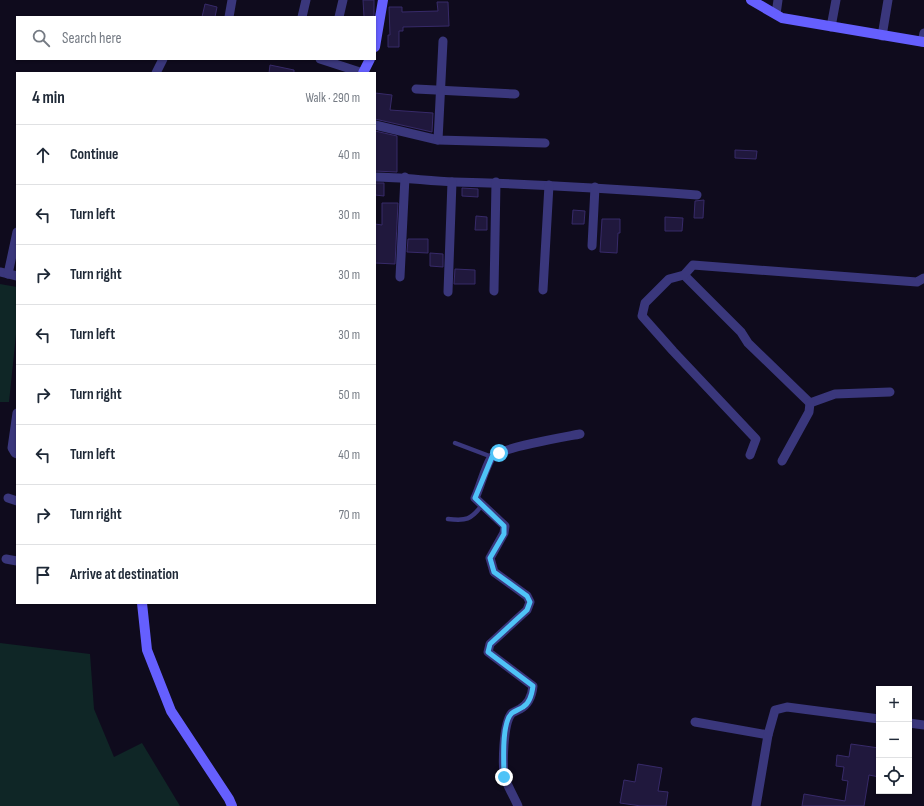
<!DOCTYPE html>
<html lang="en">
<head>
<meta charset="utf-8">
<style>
	:root { --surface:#fff; --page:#f2f2f3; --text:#1f2937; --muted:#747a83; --line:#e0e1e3 }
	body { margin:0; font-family:"Sofia Sans Condensed",sans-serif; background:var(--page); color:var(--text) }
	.controls { position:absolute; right:12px; bottom:12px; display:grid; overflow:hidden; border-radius:0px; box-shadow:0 1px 3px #0004 }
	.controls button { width:36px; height:36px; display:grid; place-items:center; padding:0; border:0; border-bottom:1px solid var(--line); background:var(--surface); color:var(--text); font:20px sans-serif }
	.stop { position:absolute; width:12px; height:12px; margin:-9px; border:3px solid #4fc3f7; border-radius:50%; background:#fff }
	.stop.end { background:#4fc3f7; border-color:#fff; box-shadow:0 1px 4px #0008 }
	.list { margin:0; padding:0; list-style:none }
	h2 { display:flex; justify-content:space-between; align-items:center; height:52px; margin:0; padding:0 16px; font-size:17px }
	h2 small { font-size:13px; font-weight:400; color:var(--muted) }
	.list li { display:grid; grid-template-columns:26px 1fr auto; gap:12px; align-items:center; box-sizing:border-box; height:60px; padding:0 16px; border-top:1px solid var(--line) }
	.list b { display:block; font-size:15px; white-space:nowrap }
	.list em { font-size:13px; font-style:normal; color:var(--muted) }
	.icon { flex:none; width:22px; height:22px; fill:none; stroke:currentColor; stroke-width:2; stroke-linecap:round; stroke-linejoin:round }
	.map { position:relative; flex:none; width:924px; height:806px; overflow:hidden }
	.search { position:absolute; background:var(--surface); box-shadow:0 1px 3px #0004; left:16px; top:16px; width:360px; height:44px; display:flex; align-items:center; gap:10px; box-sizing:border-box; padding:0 14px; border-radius:0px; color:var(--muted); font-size:15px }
	.panel { position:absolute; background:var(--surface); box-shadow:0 1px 3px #0004; left:16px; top:72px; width:360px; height:532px; border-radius:0px }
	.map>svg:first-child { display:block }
	.green { fill:#0f2626 }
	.building { fill:#20183d; stroke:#372a69 }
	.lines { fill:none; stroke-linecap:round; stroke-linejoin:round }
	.lane { stroke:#3a377c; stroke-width:4.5 }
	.street { stroke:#3a377c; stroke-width:9 }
	.secondary { stroke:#655ffe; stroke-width:10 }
	.route { stroke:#4fc3f7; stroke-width:5 }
</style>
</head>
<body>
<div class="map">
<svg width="924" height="806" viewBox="0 0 924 806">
	<rect width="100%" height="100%" fill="#0f0b1d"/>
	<!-- green -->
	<g class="green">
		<polygon points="0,284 17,287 17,325 9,402 0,402"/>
		<polygon points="0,643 90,654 94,709 114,757 142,743 180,806 0,806"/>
	</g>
	<!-- building -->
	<g class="building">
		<polygon points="363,0 374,0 374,16 364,17"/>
		<polygon points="437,2 448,2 449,26 403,27 403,31 399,31 399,47 388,47 388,35 390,35 389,7 402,7 402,12 438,11"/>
		<polygon points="205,4 217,7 215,17 202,17"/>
		<polygon points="270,65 294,70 294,73 269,73"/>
		<polygon points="375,93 392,95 390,110 433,113 432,132 375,119"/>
		<polygon points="375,131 397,136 397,172 375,171"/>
		<polygon points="735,150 757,151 756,159 735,158"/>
		<polygon points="375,183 384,183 384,196 375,195"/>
		<polygon points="462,188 478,189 478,197 462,196"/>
		<polygon points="704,200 703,218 694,218 695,201"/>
		<polygon points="382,203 398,203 395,264 375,263 375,224 382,225"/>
		<polygon points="573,210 585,211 584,224 572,224"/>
		<polygon points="476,216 487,217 487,230 475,230"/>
		<polygon points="665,217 683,218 682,231 665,231"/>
		<polygon points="602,219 620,219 620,233 618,233 617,253 600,252"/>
		<polygon points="408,239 428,239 428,253 407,252"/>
		<polygon points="430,253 443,254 443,267 430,266"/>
		<polygon points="455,269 475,270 475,284 454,284"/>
		<polygon points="851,744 879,748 879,777 869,775 864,806 802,806 804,794 845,801 848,781 842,780 844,767 836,766 837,755 849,757"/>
		<polygon points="638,764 662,768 658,791 668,792 666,806 641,806 620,803 624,780 635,782"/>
	</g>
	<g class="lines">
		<!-- lane -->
		<g class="lane">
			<polyline points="455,443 492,457"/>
			<path d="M448,519C466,521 471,520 482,505"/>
		</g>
		<!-- street -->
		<g class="street">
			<polyline points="776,14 778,0"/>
			<polyline points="229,17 232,0"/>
			<polyline points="302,17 306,0"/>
			<polyline points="339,17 343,0"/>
			<polyline points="831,27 836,0"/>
			<polyline points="882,36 888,0"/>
			<polyline points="922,42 924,33"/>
			<polyline points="320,59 363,73"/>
			<polyline points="156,73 163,59"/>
			<polyline points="416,89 515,94"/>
			<polyline points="375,125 438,140 545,143"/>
			<polyline points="438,140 443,41"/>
			<path d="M375,177C401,177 428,181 454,182C535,184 616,189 697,195"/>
			<polyline points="592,246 595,187"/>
			<polyline points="0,272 17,276"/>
			<polyline points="8,274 17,232"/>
			<polyline points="684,275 741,332 748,343 810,403"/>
			<polyline points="400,277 405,177"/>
			<polyline points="543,290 549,185"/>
			<polyline points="494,291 496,182"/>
			<polyline points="448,292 452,182"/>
			<polyline points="810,403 835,394 890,392"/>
			<polyline points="17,413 12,448 15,453 17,454"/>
			<polyline points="750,455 756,439 673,351 642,316 645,303 669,279 684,275 693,265 917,282 924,278"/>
			<polyline points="782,461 809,412 810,403"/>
			<polyline points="8,498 17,501"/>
			<polyline points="6,559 17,561"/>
			<polyline points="695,722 768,735"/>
			<polyline points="909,723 924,725"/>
			<path d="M518,806C514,797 508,787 505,778C502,767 503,722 512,713C514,712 518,710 520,709C529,704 532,696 533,686L488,652L490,644L527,610L530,602L527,596L494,572L490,558L504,533L505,526L475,498C480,487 485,468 491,458C498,448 565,437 580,434"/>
			<polyline points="756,806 768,735 775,710 787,707 879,719"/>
		</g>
		<!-- secondary -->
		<g class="secondary">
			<polyline points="751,0 782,18 924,42"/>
			<polyline points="375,47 383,0"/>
			<polyline points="363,73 370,59"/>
			<polyline points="142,603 147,650 171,711 229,799 232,806"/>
		</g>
	</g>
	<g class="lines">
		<!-- route -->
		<path class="route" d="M499,453L492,457L475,498L504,526V534L490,558L494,572L527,596L530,602L527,610L490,644L488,652L533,686C532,694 530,703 523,707C520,709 515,711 512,713C501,723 504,763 504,777"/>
	</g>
</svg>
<div class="controls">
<button>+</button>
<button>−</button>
<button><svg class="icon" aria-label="locate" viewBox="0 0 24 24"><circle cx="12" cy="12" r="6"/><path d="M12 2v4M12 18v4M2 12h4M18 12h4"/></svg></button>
</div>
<div class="stop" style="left:499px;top:453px"></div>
<div class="stop end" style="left:504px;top:777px"></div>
<div class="search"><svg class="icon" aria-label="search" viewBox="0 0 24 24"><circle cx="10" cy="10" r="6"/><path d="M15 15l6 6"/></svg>Search here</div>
<section class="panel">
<h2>4 min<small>Walk · 290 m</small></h2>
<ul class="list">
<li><svg class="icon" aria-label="ahead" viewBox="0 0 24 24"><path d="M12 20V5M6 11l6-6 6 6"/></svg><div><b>Continue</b></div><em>40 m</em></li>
<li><svg class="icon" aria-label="left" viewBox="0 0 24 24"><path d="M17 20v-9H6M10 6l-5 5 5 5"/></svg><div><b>Turn left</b></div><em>30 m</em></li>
<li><svg class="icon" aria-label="right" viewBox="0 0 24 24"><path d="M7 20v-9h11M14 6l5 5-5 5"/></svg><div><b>Turn right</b></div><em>30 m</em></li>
<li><svg class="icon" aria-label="left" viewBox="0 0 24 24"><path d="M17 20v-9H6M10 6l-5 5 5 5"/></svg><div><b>Turn left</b></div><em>30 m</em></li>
<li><svg class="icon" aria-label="right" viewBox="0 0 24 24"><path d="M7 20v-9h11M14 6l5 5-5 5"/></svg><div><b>Turn right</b></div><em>50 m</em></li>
<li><svg class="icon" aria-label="left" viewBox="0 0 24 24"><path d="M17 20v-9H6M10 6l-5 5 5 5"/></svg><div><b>Turn left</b></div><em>40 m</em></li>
<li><svg class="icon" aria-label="right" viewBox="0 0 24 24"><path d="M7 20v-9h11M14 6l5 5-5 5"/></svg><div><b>Turn right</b></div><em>70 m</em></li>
<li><svg class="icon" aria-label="arrive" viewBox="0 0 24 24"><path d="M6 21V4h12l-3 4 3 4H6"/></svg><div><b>Arrive at destination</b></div></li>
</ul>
</section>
</div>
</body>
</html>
